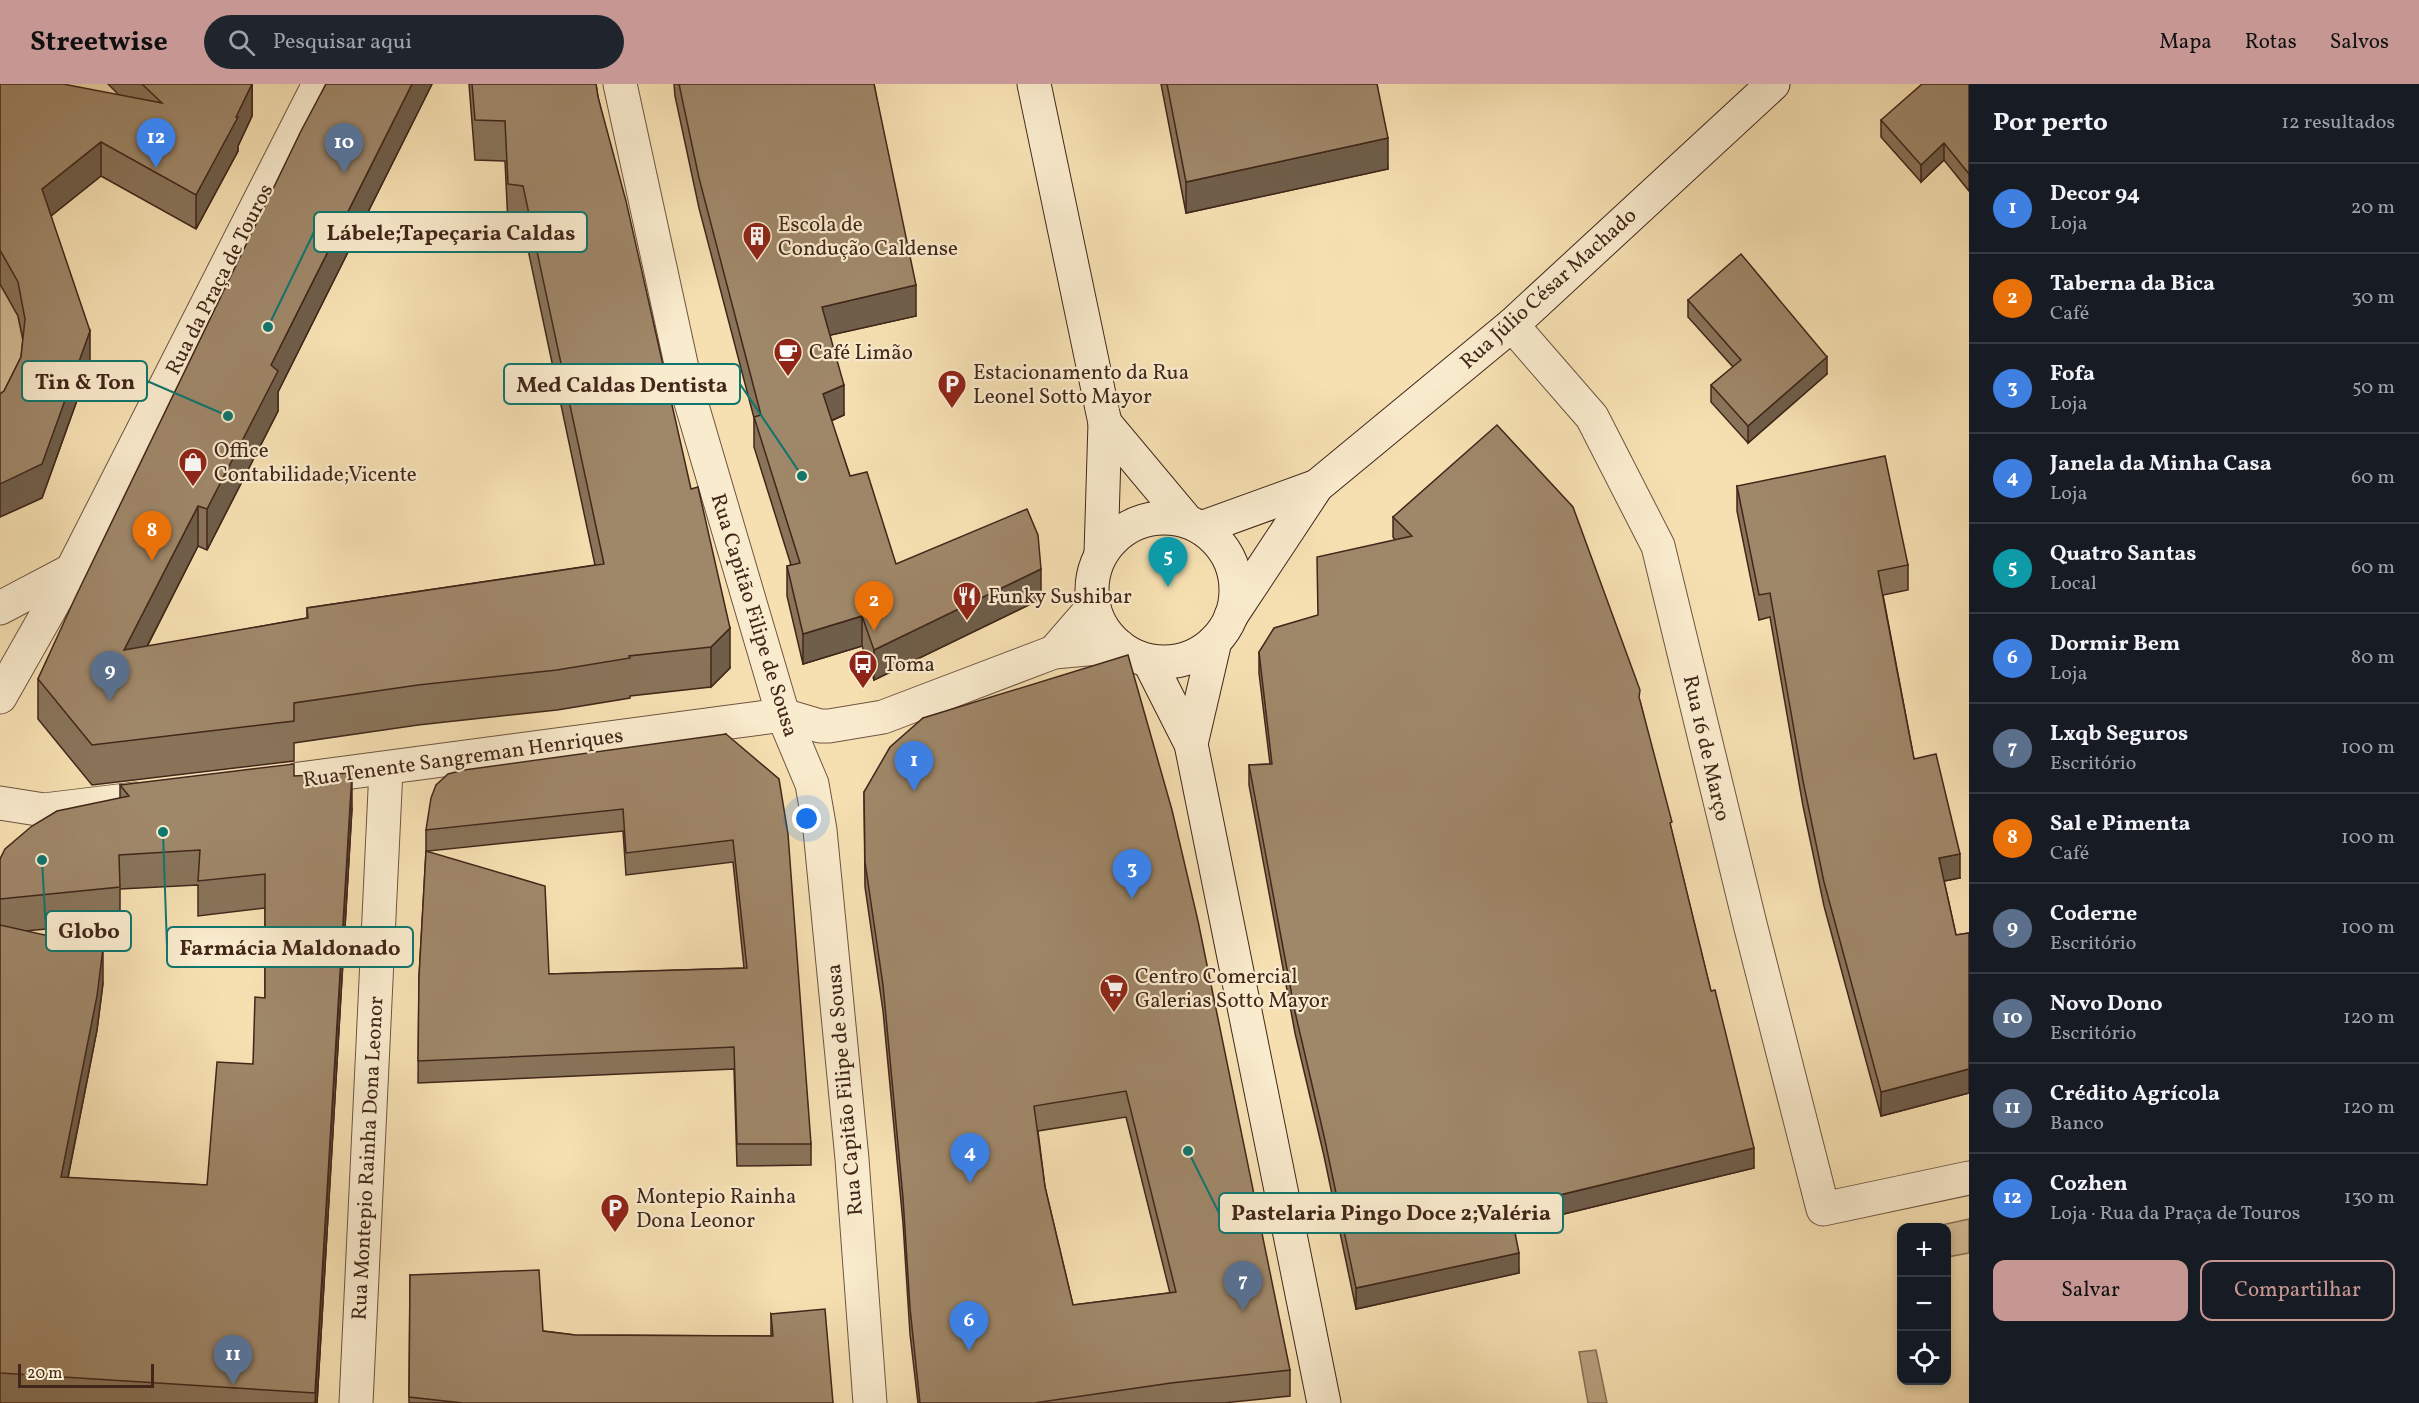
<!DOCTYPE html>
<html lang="pt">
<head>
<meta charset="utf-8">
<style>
	:root { --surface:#171b24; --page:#20242c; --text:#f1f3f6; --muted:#9ea1a6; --line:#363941; --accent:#c59692 }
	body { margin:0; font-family:Vollkorn,serif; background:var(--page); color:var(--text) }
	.controls { position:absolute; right:18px; bottom:18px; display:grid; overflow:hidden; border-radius:12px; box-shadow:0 3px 9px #0003 }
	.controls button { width:54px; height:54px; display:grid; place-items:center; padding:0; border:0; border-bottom:2px solid var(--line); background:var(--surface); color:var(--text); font:30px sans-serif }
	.scale { position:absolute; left:18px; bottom:15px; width:136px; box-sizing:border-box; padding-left:6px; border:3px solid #41261a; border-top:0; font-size:16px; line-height:21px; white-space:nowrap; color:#41261a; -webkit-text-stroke:4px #f9ebcd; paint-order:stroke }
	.you { position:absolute; left:807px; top:735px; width:21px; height:21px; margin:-15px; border:4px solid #fff; border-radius:50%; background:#1a73e8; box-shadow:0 0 0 9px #1a73e833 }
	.badge { display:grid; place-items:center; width:39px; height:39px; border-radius:50%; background:var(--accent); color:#fff; font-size:20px; font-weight:700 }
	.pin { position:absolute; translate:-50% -50px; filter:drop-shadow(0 2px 3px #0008) }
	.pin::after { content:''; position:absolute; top:32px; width:21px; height:18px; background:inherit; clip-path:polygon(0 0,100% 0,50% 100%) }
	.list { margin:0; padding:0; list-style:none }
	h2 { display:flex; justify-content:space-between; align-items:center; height:78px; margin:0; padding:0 24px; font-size:26px }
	h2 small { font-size:20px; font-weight:400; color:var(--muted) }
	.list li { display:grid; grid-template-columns:39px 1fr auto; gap:18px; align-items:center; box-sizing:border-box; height:90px; padding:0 24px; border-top:2px solid var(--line) }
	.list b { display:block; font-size:22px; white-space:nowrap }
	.list p { margin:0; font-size:20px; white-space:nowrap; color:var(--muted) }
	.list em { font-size:20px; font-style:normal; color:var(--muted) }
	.actions { display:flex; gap:12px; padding:18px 24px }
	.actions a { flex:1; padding:14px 0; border:2px solid var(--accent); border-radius:12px; text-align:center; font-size:21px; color:var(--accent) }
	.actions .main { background:var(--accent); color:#111 }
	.icon { flex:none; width:33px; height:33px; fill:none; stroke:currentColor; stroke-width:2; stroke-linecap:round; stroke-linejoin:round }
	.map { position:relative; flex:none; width:1969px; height:1319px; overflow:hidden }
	header { display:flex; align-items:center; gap:36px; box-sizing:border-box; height:84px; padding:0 30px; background:var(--accent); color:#111 }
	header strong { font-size:28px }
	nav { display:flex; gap:33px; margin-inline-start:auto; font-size:21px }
	.search { width:420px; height:54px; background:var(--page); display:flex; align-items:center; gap:15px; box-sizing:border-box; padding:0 21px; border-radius:33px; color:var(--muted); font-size:22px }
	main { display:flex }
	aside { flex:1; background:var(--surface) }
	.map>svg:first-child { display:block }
	.green { fill:#d7c098; stroke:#8c7359; stroke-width:1.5 }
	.water { fill:#b8a17e; stroke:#887056; stroke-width:1.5 }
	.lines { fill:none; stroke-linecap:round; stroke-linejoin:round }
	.street-casing { stroke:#6e5440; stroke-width:35 }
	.secondary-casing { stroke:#41261a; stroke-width:35 }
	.street { stroke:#f9ebcd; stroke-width:33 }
	.secondary { stroke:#f9ebcd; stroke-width:33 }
	.wall { fill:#89745a; stroke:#41261a; stroke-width:1.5; fill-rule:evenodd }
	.shaded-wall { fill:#6f5e4a; stroke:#41261a; stroke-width:1.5 }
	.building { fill:#9f8769; stroke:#41261a; stroke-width:1.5; fill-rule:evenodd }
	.labels { text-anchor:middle; stroke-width:4.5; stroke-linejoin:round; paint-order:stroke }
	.poi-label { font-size:21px; fill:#41261a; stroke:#f9ebcd; text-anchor:start }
	.street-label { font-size:21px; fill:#41261a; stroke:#f9ebcd }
	.leader { fill:none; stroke:#0f766e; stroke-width:2 }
	.callout-dot { fill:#0f766e; stroke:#f9ebcd; stroke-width:2 }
	.callout { fill:#f9ebcd; stroke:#0f766e; stroke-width:2 }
	.callout-label { font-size:22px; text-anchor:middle; font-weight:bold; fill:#41261a }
</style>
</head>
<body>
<header>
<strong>Streetwise</strong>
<div class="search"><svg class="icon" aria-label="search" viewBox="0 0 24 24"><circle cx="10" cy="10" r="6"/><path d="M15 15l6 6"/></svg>Pesquisar aqui</div>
<nav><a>Mapa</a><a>Rotas</a><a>Salvos</a></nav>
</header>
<main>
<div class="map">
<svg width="1969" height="1319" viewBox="0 0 1969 1319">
	<rect width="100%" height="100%" fill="#f6e0b2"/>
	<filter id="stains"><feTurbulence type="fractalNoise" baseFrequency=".00333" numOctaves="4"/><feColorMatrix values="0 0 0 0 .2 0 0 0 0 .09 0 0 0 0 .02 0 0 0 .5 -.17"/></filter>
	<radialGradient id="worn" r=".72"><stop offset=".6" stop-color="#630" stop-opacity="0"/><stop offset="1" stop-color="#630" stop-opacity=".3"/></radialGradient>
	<!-- green -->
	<g class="green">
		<polygon points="0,200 18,232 25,269 0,344"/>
		<polygon points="1969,1135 1969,1169 1947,1173 1946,1144 1933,1143"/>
	</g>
	<!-- water -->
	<polygon class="water" points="1596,1266 1607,1319 1588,1319 1579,1268"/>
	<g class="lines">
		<!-- street casing -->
		<g class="street-casing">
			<g id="street">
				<polyline points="620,0 685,298 783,631 812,700 820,746 852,1075 870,1319"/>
				<polyline points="1512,241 1592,333 1658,462 1750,840 1823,1125 1969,1094"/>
				<polyline points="0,524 72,486"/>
				<polyline points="1054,568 1093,523"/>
				<polyline points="0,613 72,486 319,0"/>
				<polyline points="299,695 783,631 820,642 829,642 883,633 1054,568 1119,562"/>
				<polyline points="0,719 44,726 135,715"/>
				<polyline points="356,1319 386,685"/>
			</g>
		</g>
		<!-- secondary casing -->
		<g class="secondary-casing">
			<g id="secondary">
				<polyline points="1034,0 1105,339 1101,469"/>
				<polyline points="1105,339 1187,437"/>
				<circle cx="1164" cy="506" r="72"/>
				<polyline points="1201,444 1317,402"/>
				<polyline points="1231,532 1317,402 1512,241 1773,0"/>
				<polyline points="1149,577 1191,660 1324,1319"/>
				<polyline points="1191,660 1215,557"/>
			</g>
		</g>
		<!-- street -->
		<use href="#street" class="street"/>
		<!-- secondary -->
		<use href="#secondary" class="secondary"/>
	</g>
	<!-- wall -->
	<g class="wall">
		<polygon points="0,0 119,11 108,0 252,0 252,32 238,62 238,67 196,145 101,92 51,132 90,280 42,414 0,433 0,310 4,307 21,273 23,255 18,232 0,200"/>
		<polygon points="326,0 432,0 278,308 278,327 207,466 198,462 147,563 307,534 307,524 595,481 523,142 508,140 505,77 475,76 469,0 596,0 598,13 730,584 711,603 630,612 630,614 557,626 418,641 294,659 294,677 92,701 38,635 38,595"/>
		<polygon points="674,0 874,0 916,232 830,251 844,331 831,337 850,392 896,480 1041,515 874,596 862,562 803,580 787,512 787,482 791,481 754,363 754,334 699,124 675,12"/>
		<polygon points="1161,0 1377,0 1388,85 1186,129"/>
		<polygon points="1969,0 1969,107 1944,76 1921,98 1881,53 1881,36"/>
		<polygon points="1688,216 1827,290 1748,359 1711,318 1711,301 1733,283 1688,233"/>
		<polygon points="1737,402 1908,481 1908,506 1883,511 1914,675 1960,794 1944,797 1956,851 1969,849 1969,1009 1881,1032 1824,822 1803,722 1770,533 1759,536 1737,427"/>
		<polygon points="1393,433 1640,617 1754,1084 1514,1142 1519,1189 1356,1225 1324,1072 1295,949 1249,701 1249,681 1270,680 1259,589 1259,568 1318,532 1395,456 1393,453"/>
		<path d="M923,634L1290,1286V1312L1223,1319H918L910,1250L903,1139L883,927L865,803L864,708ZM1126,1033L1170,1209L1073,1221L1045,1103L1038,1047Z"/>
		<path d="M726,650L811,1060V1081L737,1082L734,985L418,999L419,893L426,767V746ZM623,747L626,791L733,778L744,884L549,890L428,767Z"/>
		<path d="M294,692L352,724L317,1319H0V775L120,714V701ZM198,801V832L265,824V914L253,980L207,1101L68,1094L97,946L103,899L25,847L120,838V805Z"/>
		<polygon points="410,1191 543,1247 575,1251 771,1252 771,1230 833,1319 409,1319"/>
	</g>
	<!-- shaded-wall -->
	<g class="shaded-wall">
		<polygon points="252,0 252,32 238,62 238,67 196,145 196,111"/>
		<polygon points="412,0 432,0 278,308 278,327 207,466 207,425 271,281"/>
		<polygon points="1388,54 1388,85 1186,129 1186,98"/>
		<polygon points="101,58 101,92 42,139 42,105"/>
		<polygon points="1944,59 1944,76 1921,98 1921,81"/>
		<polygon points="916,201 916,232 822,253 822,223"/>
		<polygon points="90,247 90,280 42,414 0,433 0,400"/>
		<polygon points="1827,273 1827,290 1748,359 1748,342"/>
		<polygon points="844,301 844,331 823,340 823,310"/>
		<polygon points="198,422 198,462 124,607 124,566"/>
		<polygon points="1041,485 1041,515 874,596 874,566"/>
		<polygon points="862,532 862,562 803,580 803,550"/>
		<polygon points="730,544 730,584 711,603 711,563"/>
		<polygon points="352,689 352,724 317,1319 315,1319"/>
		<polygon points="1960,770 1960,794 1939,798 1939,774"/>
		<polygon points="103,864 103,899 97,946 61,1128 61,1093"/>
		<polygon points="1969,985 1969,1009 1881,1032 1881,1008"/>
		<polygon points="1754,1064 1754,1084 1510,1143 1510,1123"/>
		<polygon points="1519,1169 1519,1189 1356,1225 1356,1204"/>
	</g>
	<!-- building -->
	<g class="building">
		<polygon points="0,0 63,0 162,19 142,0 252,0 236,33 238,33 196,111 101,58 42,105 90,247 42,380 0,400 0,310 4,307 21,273 25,235 18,198 0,166"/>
		<polygon points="326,0 412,0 271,281 278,287 207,425 198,422 124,566 308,534 307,524 604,480 523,102 508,100 505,37 475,36 472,0 596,0 598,13 626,117 691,405 698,403 730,544 711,563 629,572 630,574 557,586 418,601 294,619 294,637 92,661 38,595 75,514 301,47"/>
		<polygon points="679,0 874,0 916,201 822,223 844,301 823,310 850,392 867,388 896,480 1027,425 1038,451 1041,485 874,566 862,532 803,550 787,482 800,479 754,333 761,331 699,94"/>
		<polygon points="1167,0 1377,0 1388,54 1186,98"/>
		<polygon points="1922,0 1969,0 1969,90 1944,59 1921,81 1881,36"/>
		<polygon points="1741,170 1827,273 1748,342 1711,301 1741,276 1688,216"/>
		<polygon points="1497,341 1573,423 1640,606 1639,613 1672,738 1670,739 1711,907 1715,906 1754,1064 1510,1123 1519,1169 1356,1204 1324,1052 1295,928 1249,681 1272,680 1259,568 1274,544 1318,531 1317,473 1412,452 1393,433"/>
		<polygon points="1885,372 1908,481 1878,487 1914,675 1936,670 1960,770 1939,774 1956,851 1969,849 1969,985 1881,1008 1824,798 1803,697 1770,509 1759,511 1737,402"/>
		<path d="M1128,571L1172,726L1198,837L1290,1286L1171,1299L1034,1319H920L910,1224L903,1114L883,901L865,778L864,708L890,663L923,634ZM1126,1007L1176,1208L1073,1221L1045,1103L1034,1022Z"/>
		<polygon points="726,650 779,695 788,750 811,1060 737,1060 734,963 418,977 419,893 426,767 545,802 549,890 747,884 733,756 626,769 623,725 426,746 431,714 436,701 448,690 464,686"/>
		<polygon points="294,680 294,692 352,689 315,1309 0,1289 0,841 103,864 97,912 61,1093 207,1101 217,978 253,980 255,913 265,914 265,790 198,797 200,766 119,771 120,803 0,815 0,775 5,765 32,742 57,727 129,712 120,701"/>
		<polygon points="539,1186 543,1247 575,1251 773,1252 771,1230 825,1225 833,1319 463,1319 409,1313 410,1191"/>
	</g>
	<!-- icons -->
	<defs>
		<g id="building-pin" transform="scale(1.5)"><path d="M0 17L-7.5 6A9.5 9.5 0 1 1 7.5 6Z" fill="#8f2418" stroke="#f9ebcd"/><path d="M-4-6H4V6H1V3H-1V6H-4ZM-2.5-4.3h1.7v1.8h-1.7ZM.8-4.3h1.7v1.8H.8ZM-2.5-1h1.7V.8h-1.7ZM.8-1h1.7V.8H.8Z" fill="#fff"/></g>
		<g id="cafe-pin" transform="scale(1.5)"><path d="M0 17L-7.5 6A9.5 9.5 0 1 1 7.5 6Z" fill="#8f2418" stroke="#f9ebcd"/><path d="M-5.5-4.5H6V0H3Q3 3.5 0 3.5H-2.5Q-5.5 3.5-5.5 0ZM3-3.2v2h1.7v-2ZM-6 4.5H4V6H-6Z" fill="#fff"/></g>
		<g id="parking-pin" transform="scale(1.5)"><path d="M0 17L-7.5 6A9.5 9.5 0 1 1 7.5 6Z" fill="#8f2418" stroke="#f9ebcd"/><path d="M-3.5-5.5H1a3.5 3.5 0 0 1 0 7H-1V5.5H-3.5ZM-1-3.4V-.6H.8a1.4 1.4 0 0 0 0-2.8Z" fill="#fff"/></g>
		<g id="shop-pin" transform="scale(1.5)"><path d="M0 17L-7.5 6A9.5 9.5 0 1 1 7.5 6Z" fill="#8f2418" stroke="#f9ebcd"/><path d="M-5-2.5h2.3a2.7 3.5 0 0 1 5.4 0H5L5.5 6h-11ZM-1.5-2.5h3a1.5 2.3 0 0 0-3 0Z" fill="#fff"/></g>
		<g id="restaurant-pin" transform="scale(1.5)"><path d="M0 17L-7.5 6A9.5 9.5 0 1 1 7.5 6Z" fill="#8f2418" stroke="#f9ebcd"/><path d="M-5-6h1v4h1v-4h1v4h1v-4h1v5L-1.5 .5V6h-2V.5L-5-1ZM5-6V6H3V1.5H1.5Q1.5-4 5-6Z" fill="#fff"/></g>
		<g id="bus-pin" transform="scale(1.5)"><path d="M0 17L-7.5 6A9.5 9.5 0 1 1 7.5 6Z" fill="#8f2418" stroke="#f9ebcd"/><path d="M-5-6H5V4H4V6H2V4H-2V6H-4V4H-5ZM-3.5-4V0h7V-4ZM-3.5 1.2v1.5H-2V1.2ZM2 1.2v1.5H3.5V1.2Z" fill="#fff"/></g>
		<g id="supermarket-pin" transform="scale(1.5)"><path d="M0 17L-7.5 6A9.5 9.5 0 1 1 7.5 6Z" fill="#8f2418" stroke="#f9ebcd"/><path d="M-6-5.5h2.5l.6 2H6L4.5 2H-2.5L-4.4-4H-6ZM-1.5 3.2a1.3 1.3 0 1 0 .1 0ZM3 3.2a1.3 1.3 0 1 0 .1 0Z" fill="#fff"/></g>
	</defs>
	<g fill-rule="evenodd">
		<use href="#building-pin" x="757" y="152"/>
		<use href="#cafe-pin" x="788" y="268"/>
		<use href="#parking-pin" x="952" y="300"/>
		<use href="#shop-pin" x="193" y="378"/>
		<use href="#restaurant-pin" x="967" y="512"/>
		<use href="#bus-pin" x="863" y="580"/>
		<use href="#supermarket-pin" x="1114" y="904"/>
		<use href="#parking-pin" x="615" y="1124"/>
	</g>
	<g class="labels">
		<!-- poi labels -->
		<g class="poi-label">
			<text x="778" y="147">Escola de<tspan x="778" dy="24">Condução Caldense</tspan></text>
			<text x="809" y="275">Café Limão</text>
			<text x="973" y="295">Estacionamento da Rua<tspan x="973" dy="24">Leonel Sotto Mayor</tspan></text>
			<text x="214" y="373">Office<tspan x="214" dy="24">Contabilidade;Vicente</tspan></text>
			<text x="988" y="519">Funky Sushibar</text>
			<text x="884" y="587">Toma</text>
			<text x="1135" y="899">Centro Comercial<tspan x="1135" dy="24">Galerias Sotto Mayor</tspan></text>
			<text x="636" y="1119">Montepio Rainha<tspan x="636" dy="24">Dona Leonor</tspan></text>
		</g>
		<!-- street labels -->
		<g class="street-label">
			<text transform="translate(219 195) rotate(-63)" y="7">Rua da Praça de Touros</text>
			<text transform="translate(1548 204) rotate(-42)" y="7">Rua Júlio César Machado</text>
			<text transform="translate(755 531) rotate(73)" y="7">Rua Capitão Filipe de Sousa</text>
			<text transform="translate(1707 664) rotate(77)" y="7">Rua 16 de Março</text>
			<text transform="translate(463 673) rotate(-8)" y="7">Rua Tenente Sangreman Henriques</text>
			<text transform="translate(844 1006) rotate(-95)" y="7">Rua Capitão Filipe de Sousa</text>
			<text transform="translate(367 1074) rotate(-87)" y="7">Rua Montepio Rainha Dona Leonor</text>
		</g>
	</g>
	<!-- callouts -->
	<path class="leader" d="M268 243L314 148M228 332L147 297M802 392L740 300M42 776L46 847M163 748L167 863M1188 1067L1219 1129"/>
	<g class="callout-dot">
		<circle cx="268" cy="243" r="6"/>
		<circle cx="228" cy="332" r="6"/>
		<circle cx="802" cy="392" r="6"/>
		<circle cx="42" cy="776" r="6"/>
		<circle cx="163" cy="748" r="6"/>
		<circle cx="1188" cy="1067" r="6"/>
	</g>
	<g class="callout">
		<rect x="314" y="128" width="273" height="40" rx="6"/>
		<rect x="22" y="277" width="125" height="40" rx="6"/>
		<rect x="504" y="280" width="236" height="40" rx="6"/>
		<rect x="46" y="827" width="85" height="40" rx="6"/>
		<rect x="167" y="843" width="246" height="40" rx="6"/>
		<rect x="1219" y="1109" width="344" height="40" rx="6"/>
	</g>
	<g class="callout-label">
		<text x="451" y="156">Lábele;Tapeçaria Caldas</text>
		<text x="85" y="305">Tin &amp; Ton</text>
		<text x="622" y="308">Med Caldas Dentista</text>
		<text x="89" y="854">Globo</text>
		<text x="290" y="871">Farmácia Maldonado</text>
		<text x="1391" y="1136">Pastelaria Pingo Doce 2;Valéria</text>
	</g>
	<rect width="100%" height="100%" filter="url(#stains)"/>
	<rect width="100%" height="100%" fill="url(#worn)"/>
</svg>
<div class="controls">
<button>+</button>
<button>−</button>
<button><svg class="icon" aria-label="locate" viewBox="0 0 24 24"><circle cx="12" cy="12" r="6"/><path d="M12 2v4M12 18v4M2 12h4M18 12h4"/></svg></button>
</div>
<div class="scale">20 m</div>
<div class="you"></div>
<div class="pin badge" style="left:914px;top:707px;background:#3f7fe0">1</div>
<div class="pin badge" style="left:874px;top:547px;background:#e8710a">2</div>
<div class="pin badge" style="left:1132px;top:815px;background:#3f7fe0">3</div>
<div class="pin badge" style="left:970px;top:1099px;background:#3f7fe0">4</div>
<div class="pin badge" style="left:1168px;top:503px;background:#0f9aa8">5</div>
<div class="pin badge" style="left:969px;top:1267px;background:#3f7fe0">6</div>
<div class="pin badge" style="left:1243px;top:1227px;background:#5c6f8a">7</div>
<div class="pin badge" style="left:152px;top:477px;background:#e8710a">8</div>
<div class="pin badge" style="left:110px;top:617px;background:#5c6f8a">9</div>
<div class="pin badge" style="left:344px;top:89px;background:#5c6f8a">10</div>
<div class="pin badge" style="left:233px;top:1301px;background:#5c6f8a">11</div>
<div class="pin badge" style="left:156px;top:84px;background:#3f7fe0">12</div>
</div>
<aside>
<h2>Por perto<small>12 resultados</small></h2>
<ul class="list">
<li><span class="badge" style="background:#3f7fe0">1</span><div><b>Decor 94</b><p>Loja</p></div><em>20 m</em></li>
<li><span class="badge" style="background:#e8710a">2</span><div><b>Taberna da Bica</b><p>Café</p></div><em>30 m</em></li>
<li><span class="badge" style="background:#3f7fe0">3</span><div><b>Fofa</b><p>Loja</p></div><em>50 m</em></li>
<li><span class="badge" style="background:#3f7fe0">4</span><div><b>Janela da Minha Casa</b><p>Loja</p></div><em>60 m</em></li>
<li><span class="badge" style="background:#0f9aa8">5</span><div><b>Quatro Santas</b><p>Local</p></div><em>60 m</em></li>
<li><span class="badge" style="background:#3f7fe0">6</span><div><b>Dormir Bem</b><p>Loja</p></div><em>80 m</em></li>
<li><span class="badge" style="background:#5c6f8a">7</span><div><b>Lxqb Seguros</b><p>Escritório</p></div><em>100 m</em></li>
<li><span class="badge" style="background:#e8710a">8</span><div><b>Sal e Pimenta</b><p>Café</p></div><em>100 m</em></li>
<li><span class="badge" style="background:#5c6f8a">9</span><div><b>Coderne</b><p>Escritório</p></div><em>100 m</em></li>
<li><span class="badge" style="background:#5c6f8a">10</span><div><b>Novo Dono</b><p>Escritório</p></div><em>120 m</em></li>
<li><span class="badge" style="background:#5c6f8a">11</span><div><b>Crédito Agrícola</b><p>Banco</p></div><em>120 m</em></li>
<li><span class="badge" style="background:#3f7fe0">12</span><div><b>Cozhen</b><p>Loja · Rua da Praça de Touros</p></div><em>130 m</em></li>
</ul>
<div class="actions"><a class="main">Salvar</a><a>Compartilhar</a></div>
</aside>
</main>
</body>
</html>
